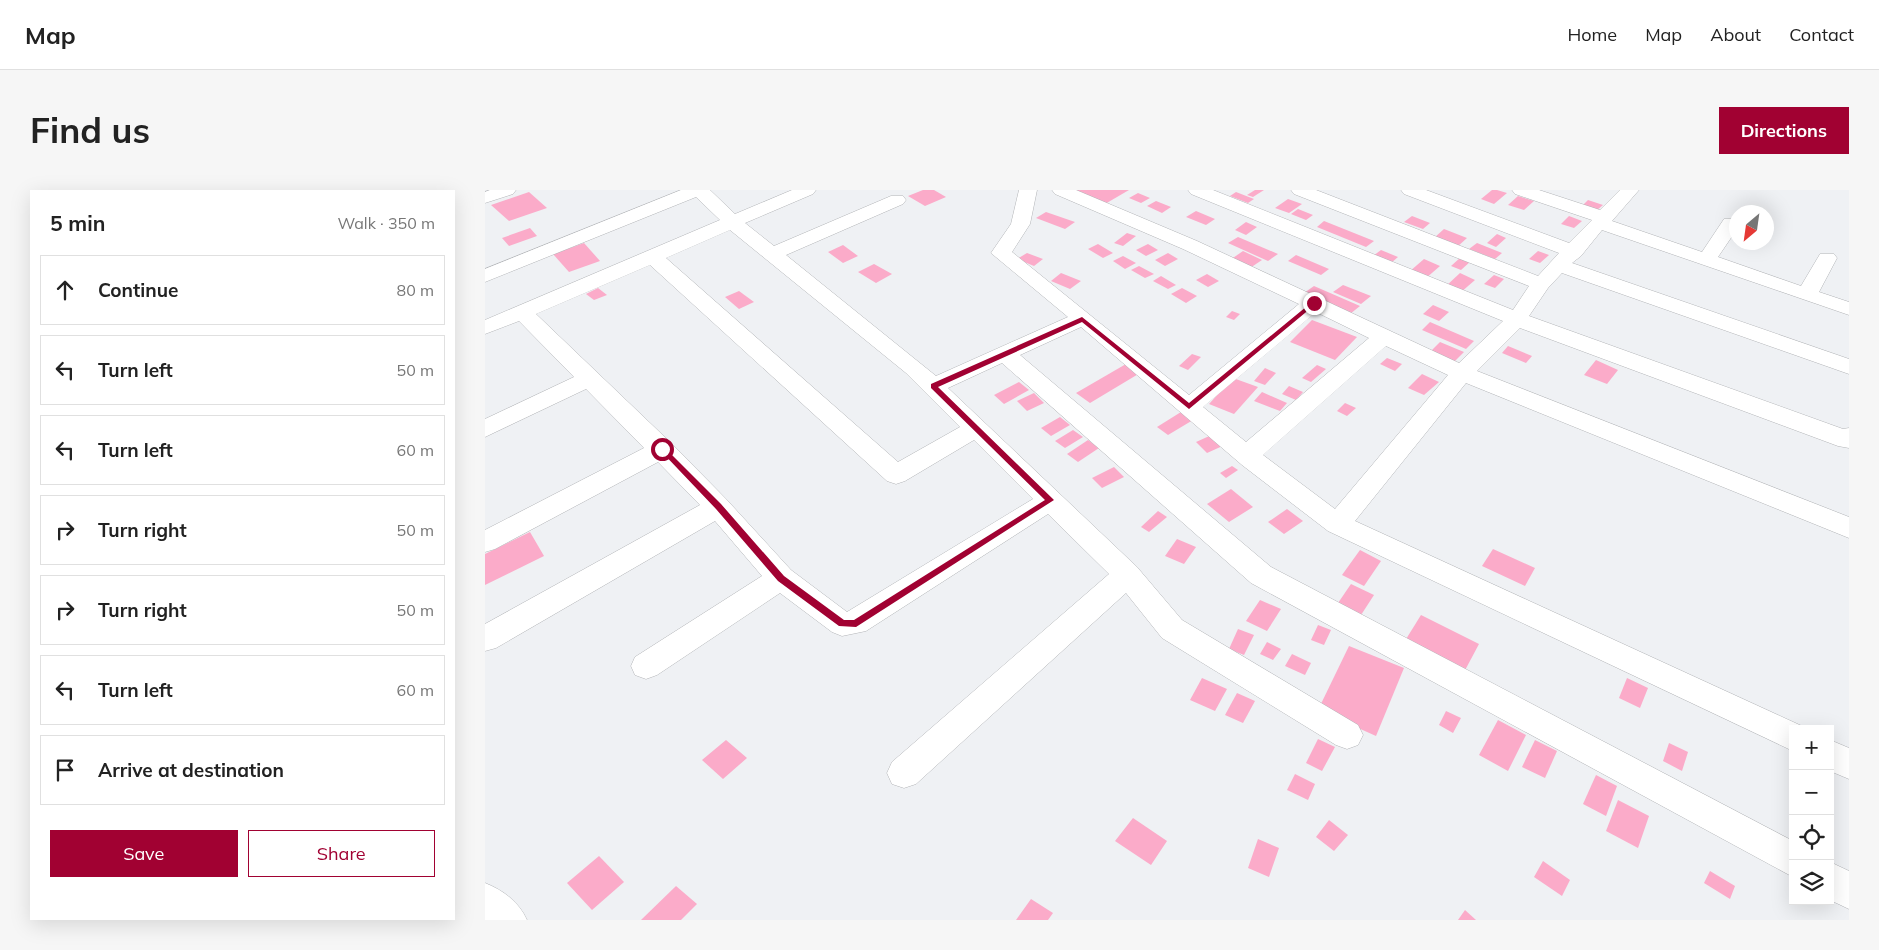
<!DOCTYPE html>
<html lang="en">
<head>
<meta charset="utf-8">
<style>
	:root { --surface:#fff; --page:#f6f6f6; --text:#222; --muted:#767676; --line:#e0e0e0; --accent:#a10132 }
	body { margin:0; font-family:Mulish,sans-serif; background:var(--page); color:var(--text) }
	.controls { position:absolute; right:15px; bottom:15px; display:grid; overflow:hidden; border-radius:0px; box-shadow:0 5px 20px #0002 }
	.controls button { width:45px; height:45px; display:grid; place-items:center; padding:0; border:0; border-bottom:1px solid var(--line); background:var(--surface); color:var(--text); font:25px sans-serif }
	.compass { position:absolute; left:1244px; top:15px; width:45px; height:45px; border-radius:50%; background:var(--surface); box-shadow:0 5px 20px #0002; rotate:209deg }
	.stop { position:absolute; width:15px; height:15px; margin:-11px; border:4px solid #a10132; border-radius:50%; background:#fff }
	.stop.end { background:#a10132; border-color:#fff; box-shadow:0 1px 5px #0008 }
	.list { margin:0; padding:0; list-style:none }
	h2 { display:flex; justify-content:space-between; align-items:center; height:65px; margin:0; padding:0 20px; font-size:21px }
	h2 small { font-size:16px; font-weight:400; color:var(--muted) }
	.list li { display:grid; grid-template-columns:32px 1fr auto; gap:15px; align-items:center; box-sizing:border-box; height:70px; margin:0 10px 10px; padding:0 10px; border:1px solid var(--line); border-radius:0px }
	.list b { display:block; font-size:19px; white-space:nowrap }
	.list em { font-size:16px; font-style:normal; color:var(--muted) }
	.actions { display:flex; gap:10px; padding:15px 20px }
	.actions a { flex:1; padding:11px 0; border:1px solid var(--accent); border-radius:0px; text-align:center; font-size:18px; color:var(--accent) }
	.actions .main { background:var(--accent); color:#fff }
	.icon { flex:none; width:28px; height:28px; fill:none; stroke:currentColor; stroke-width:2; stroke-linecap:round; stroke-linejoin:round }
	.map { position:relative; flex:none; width:1364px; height:730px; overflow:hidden; border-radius:0px }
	header { display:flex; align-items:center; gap:30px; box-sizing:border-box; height:70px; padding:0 25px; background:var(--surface); border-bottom:1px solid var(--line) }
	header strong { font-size:24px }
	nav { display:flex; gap:28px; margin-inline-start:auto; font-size:18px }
	.intro { display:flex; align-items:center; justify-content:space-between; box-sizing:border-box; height:120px; padding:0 30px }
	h1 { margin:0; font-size:35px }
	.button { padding:12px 22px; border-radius:0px; background:var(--accent); color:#fff; font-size:18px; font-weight:700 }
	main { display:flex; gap:30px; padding:0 30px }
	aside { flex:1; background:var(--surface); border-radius:0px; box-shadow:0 5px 20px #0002 }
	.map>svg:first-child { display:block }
	.building { fill:#fbabc9 }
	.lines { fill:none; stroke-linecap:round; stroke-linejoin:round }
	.minor-casing { stroke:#b2b4b7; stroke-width:1 }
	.minor { fill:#fff; fill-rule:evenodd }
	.route { fill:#a10132 }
</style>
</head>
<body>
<header>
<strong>Map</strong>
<nav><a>Home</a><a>Map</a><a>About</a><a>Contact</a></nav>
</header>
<div class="intro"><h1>Find us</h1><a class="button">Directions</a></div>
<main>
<aside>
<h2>5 min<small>Walk · 350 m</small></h2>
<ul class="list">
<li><svg class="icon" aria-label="ahead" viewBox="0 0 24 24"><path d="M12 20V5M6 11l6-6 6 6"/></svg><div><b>Continue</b></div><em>80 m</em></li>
<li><svg class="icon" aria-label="left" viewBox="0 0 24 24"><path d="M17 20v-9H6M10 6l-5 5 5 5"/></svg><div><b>Turn left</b></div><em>50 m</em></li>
<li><svg class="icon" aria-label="left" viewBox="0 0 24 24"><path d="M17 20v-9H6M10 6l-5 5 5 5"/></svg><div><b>Turn left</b></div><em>60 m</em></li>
<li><svg class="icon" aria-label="right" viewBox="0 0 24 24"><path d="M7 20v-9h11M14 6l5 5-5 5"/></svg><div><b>Turn right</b></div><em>50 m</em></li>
<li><svg class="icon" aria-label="right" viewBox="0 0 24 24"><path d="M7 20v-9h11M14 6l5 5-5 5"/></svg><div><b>Turn right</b></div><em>50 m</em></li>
<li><svg class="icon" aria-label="left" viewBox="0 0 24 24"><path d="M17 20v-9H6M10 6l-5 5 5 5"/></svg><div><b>Turn left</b></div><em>60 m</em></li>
<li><svg class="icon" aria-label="arrive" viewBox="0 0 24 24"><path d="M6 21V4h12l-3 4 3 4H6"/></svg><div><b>Arrive at destination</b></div></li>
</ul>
<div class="actions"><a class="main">Save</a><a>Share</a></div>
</aside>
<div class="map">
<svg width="1364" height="730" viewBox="0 0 1364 730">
	<rect width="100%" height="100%" fill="#eff1f4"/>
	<!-- building -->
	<g class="building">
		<polygon points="438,0 449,0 461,7 440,16 423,6"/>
		<polygon points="589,0 644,0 620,14"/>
		<polygon points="770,0 779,0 768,7 762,5"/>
		<polygon points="1007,0 1012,0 1022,3 1009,14 996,9"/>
		<polygon points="44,2 62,18 24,31 6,15"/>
		<polygon points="751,2 769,9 763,13 745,6"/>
		<polygon points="653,3 665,8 656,13 644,8"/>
		<polygon points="1033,6 1049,11 1039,20 1023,15"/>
		<polygon points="803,9 817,14 804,23 790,18"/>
		<polygon points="1103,10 1118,15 1111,21 1097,16"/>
		<polygon points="671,11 686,17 677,23 662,16"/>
		<polygon points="813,19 828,25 821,30 806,24"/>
		<polygon points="711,21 730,29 721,35 701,27"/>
		<polygon points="561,22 590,32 580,39 551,28"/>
		<polygon points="927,26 945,33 938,39 919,32"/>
		<polygon points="1084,26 1097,31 1089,38 1076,34"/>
		<polygon points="839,31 889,51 881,57 832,37"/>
		<polygon points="761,32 772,37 761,45 750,40"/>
		<polygon points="45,38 52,46 24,56 17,48"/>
		<polygon points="959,39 982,48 972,57 949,48"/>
		<polygon points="642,43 651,46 638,56 629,53"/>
		<polygon points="1012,44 1021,48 1011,57 1002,53"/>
		<polygon points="753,47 793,64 783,71 743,53"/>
		<polygon points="99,53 115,71 84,82 68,64"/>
		<polygon points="992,53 1017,63 1010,69 984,59"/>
		<polygon points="613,54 628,63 618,68 603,59"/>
		<polygon points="663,54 673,60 661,66 651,60"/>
		<polygon points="358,55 373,66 358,73 343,62"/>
		<polygon points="896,60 913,67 906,73 888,66"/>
		<polygon points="758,61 777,70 765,78 745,70"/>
		<polygon points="1053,61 1064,65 1055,73 1044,69"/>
		<polygon points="542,63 558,69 549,76 532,69"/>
		<polygon points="683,63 693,69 680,76 670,70"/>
		<polygon points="811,65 844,79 836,85 803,71"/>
		<polygon points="638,66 651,73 640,79 628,71"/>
		<polygon points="976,67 986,71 976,80 966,76"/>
		<polygon points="939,69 955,76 940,89 924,82"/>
		<polygon points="389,74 407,84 391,93 373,82"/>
		<polygon points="654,76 669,84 660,88 646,80"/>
		<polygon points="576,83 596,91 585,99 566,91"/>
		<polygon points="975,83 990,90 975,103 960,97"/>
		<polygon points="722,84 734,91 723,97 711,90"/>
		<polygon points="1009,85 1019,89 1010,98 999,94"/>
		<polygon points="676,86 691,95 683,99 668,91"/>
		<polygon points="858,95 886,106 876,114 848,102"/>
		<polygon points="829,96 875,116 865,124 819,103"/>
		<polygon points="113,98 122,105 109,110 101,104"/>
		<polygon points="697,98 712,106 701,113 686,104"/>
		<polygon points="254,101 269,112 254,119 240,107"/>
		<polygon points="948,115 964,122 954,131 938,124"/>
		<polygon points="747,121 755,124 749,130 741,127"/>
		<polygon points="827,130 872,147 850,170 805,152"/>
		<polygon points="945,132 989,151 981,159 937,140"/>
		<polygon points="955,152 979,162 969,172 945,162"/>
		<polygon points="1023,156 1047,166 1041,173 1017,163"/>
		<polygon points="707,164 716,167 703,180 694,176"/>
		<polygon points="902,168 917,174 910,181 895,174"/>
		<polygon points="1111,170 1133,180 1122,194 1099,185"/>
		<polygon points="641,174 655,183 605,213 591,203"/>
		<polygon points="832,175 841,179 826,192 817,188"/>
		<polygon points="780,178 791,183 780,195 769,191"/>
		<polygon points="937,184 954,192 939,205 923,198"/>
		<polygon points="748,188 773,197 749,224 724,214"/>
		<polygon points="534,192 544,200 519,214 509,205"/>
		<polygon points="804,196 818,202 811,210 797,204"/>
		<polygon points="777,202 802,213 795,221 769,211"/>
		<polygon points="549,203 559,213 542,221 532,211"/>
		<polygon points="860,213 871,218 862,226 852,221"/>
		<polygon points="696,222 708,230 683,245 672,237"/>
		<polygon points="575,227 585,235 566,246 556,238"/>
		<polygon points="588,240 598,247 580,258 570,251"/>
		<polygon points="731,243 742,254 722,263 711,252"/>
		<polygon points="603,250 614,258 593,272 582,264"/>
		<polygon points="747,276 753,280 741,288 735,283"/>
		<polygon points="629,277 639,287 617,298 607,288"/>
		<polygon points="746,299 768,317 744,332 722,314"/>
		<polygon points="802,319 818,331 799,344 783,332"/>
		<polygon points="673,321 682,327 664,342 656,337"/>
		<polygon points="45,342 59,366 0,395 0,364"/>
		<polygon points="692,349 711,357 699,374 680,366"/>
		<polygon points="1008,359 1050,378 1040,396 997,376"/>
		<polygon points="875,360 896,371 879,396 857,385"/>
		<polygon points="866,394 889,405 876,425 853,413"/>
		<polygon points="775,410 796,419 782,441 761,431"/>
		<polygon points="936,425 994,454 978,484 918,454"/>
		<polygon points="833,435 846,440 839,455 826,450"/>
		<polygon points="753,439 769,445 759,465 744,459"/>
		<polygon points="782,452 796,459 788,470 775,464"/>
		<polygon points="864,456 919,478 891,546 833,520"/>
		<polygon points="807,464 826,473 820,485 800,476"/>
		<polygon points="717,488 742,499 730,521 705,510"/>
		<polygon points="1142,488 1163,498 1155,518 1134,508"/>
		<polygon points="752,503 770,511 758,533 740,525"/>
		<polygon points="961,521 976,528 968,543 954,535"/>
		<polygon points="1013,530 1041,545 1023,581 994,565"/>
		<polygon points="833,549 850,557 837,581 821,573"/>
		<polygon points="241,550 262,568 238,589 217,570"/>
		<polygon points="1050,550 1072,561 1060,588 1037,577"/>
		<polygon points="1184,553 1203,562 1197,581 1178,571"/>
		<polygon points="810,584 830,594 823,610 802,600"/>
		<polygon points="1111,585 1132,596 1121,626 1098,614"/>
		<polygon points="1133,610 1164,626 1153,658 1121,641"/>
		<polygon points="648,628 682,651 666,675 630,651"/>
		<polygon points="844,630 863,645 849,661 831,647"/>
		<polygon points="773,649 794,658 784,687 763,678"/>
		<polygon points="114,666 139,692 107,720 82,693"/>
		<polygon points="1058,671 1085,690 1077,706 1049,687"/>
		<polygon points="1225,681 1250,696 1245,709 1219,693"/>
		<polygon points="191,696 212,714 196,730 156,730"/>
		<polygon points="546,709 568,723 563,730 531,730"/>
		<polygon points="980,720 991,730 973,730"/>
	</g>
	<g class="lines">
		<!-- minor casing -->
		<g class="minor-casing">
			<g id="minor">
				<polygon points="5,0 31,0 28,4 0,13 0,2"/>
				<path d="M196,0H225L250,24L307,0H331L328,4L260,33L289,56L406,6H418L421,10L418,14L301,65L451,186L583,127L506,63L526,34L534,0H552L545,34L527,62L704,205L814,114L698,59L570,4L567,0H591L712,51L974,173L1018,131L706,4L703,0H728L1028,120L1044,96L809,4L806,0H831L1053,86L1074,63L919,4L916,0H941L1084,53L1107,30L1030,4L1027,0H1054L1115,20L1135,0H1154L1127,31L1217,62L1239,29H1252V39L1233,67L1316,96L1335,64H1349L1352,68L1334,102L1364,112V125L1117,40L1096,66L1087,73L1364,169V184L1077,83L1063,98L1044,126L1358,239L1364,238V258L1353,256L1035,138L992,181L1364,327V348L981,193L870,331L1319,537L1320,539H1308V561L843,341L757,275L596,137L535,165L786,377L1308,651V687L766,393L517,173L463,198L652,377L697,430L873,535L878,545L873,555L862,559L851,555L677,448L641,403L431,594L419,598L407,594L402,583L407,572L624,384L563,324L381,441L357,446L347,442L295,403L172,485L161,489L150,485L146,476L150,467L277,386L230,331L11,458L0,461V434L215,315L173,272L10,359L0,362V340L159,258L101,199L0,247V229L89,187L34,131L0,144V130L235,30L211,7L0,92V79ZM245,40L421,183L475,237L413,272L181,68ZM165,75L402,291L411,294L420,291L489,250L548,309L362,422L306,380L242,310L186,253L51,124ZM831,122L884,148L761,252L718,217ZM901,156L963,185L850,319L778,265Z"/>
				<polygon points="1345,550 1364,558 1364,589 1345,581"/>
				<polygon points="1345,672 1364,681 1364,719 1345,710"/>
				<path d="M0,693C18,700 34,712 42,730H0Z"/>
			</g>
		</g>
		<!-- minor -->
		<use href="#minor" class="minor"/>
	</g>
	<!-- route -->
	<polygon class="route" points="827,112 832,113 704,219 597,132 453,197 569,310 371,437 354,436 293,391 231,319 174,259 180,258 236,314 299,386 359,430 369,430 560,310 446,198 446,194 597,127 704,213"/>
</svg>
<div class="controls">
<button>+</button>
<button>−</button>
<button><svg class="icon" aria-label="locate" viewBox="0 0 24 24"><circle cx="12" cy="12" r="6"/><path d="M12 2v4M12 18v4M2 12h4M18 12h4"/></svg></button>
<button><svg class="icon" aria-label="layers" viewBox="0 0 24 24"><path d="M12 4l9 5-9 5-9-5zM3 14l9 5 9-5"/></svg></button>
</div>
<svg class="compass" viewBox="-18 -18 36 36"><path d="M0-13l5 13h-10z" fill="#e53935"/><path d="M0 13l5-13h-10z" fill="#767676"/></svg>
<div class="stop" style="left:177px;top:259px"></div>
<div class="stop end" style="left:829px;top:113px"></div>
</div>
</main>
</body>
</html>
